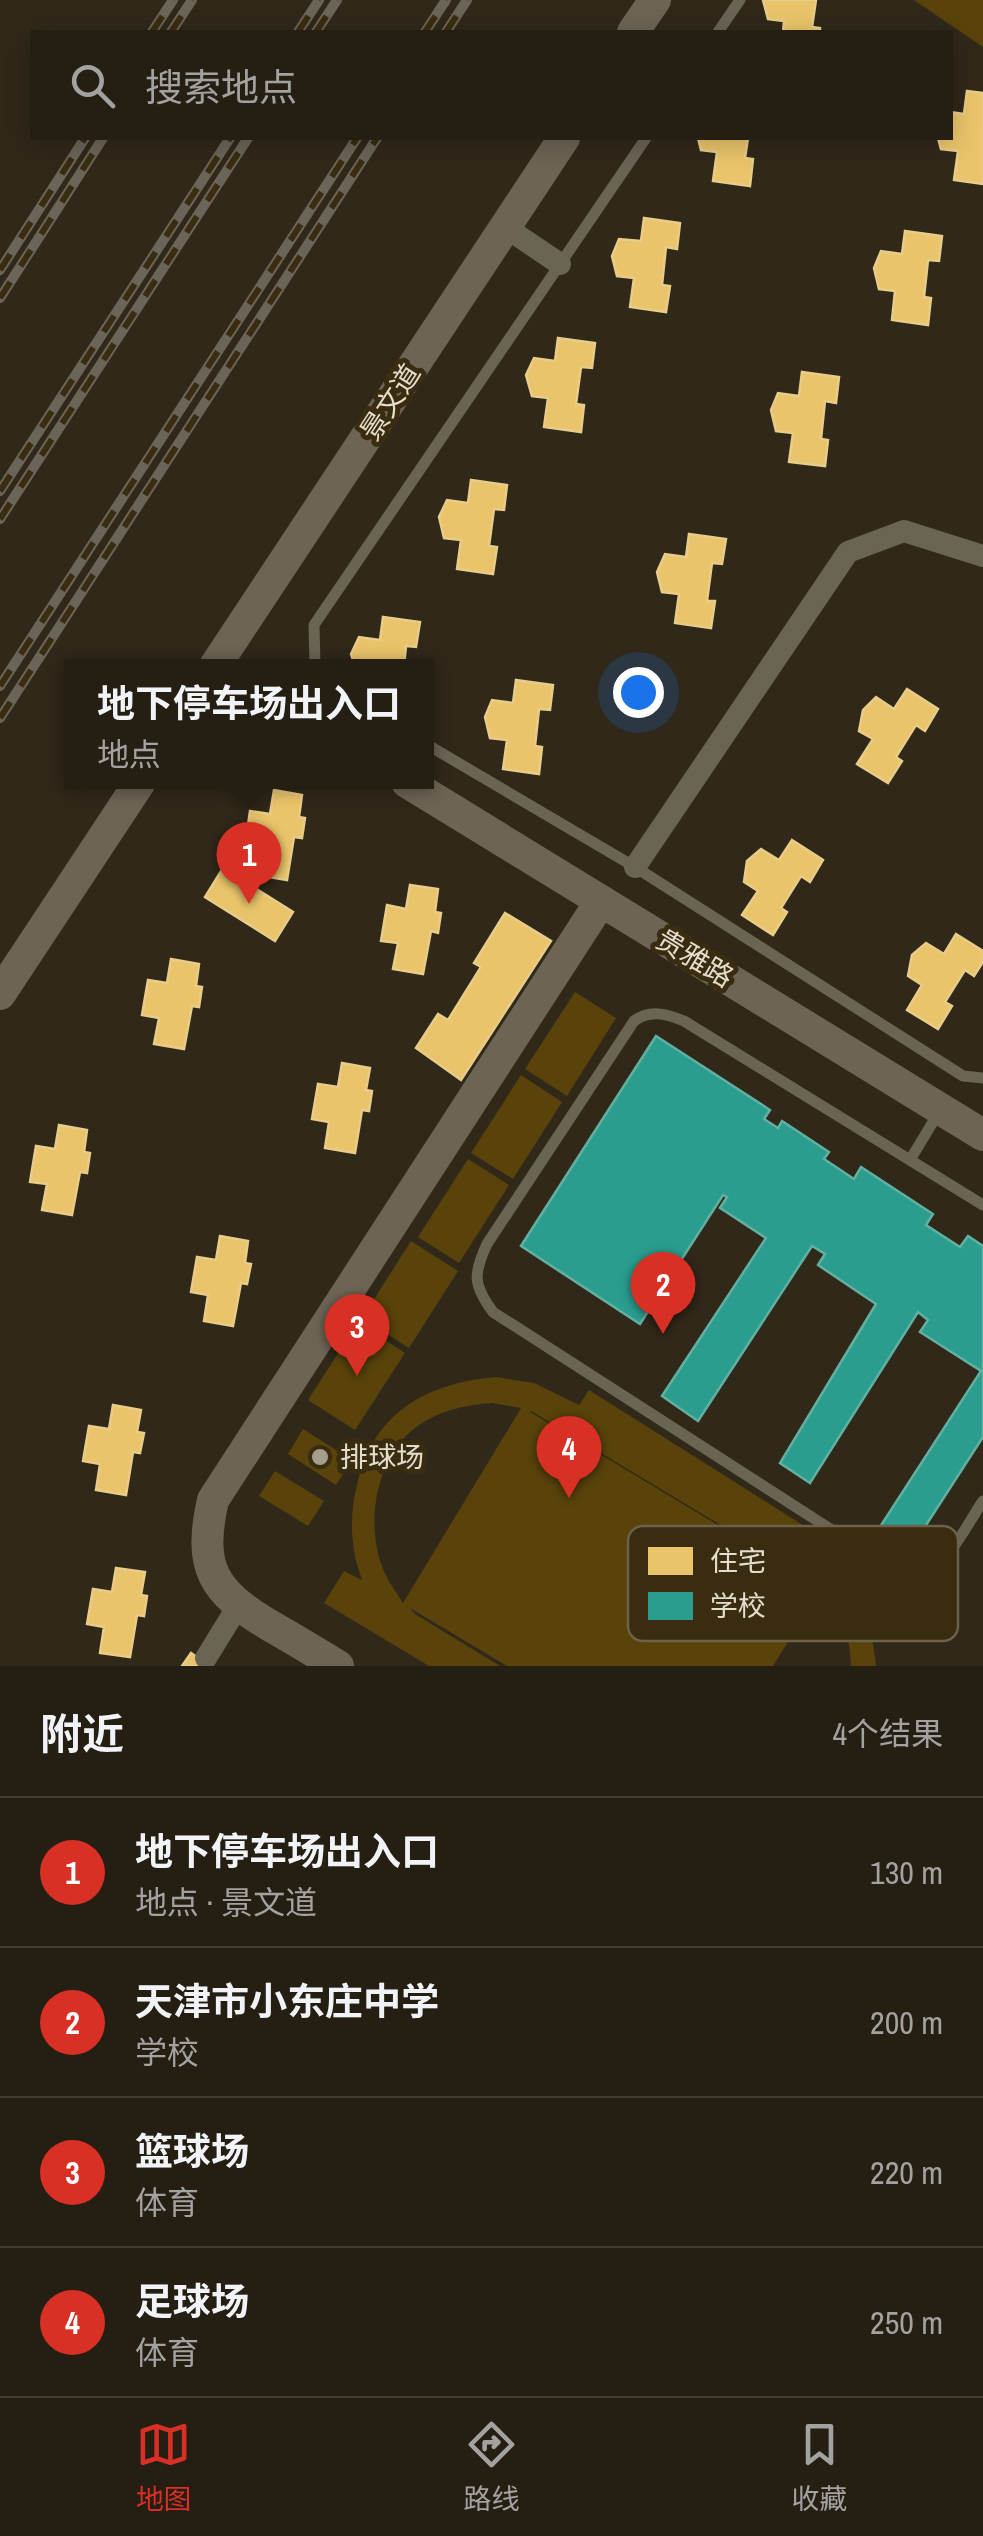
<!DOCTYPE html>
<html lang="zh">
<head>
<meta charset="utf-8">
<style>
	:root { --surface:#241e13; --page:#2c271c; --text:#f1f3f6; --muted:#a3a2a0; --line:#413c33; --accent:#d93025 }
	body { margin:0; font-family:"Archivo Narrow","Noto Sans SC",sans-serif; background:var(--page); color:var(--text) }
	.you { position:absolute; left:638px; top:692px; width:35px; height:35px; margin:-25px; border:8px solid #fff; border-radius:50%; background:#1a73e8; box-shadow:0 0 0 15px #1a73e833 }
	.badge { display:grid; place-items:center; width:65px; height:65px; border-radius:50%; background:var(--accent); color:#fff; font-size:32px; font-weight:700 }
	.pin { position:absolute; translate:-50% -82px; filter:drop-shadow(0 2px 5px #0008) }
	.pin::after { content:''; position:absolute; top:52px; width:35px; height:30px; background:inherit; clip-path:polygon(0 0,100% 0,50% 100%) }
	.popup { position:absolute; left:64px; top:659px; width:370px; height:130px; box-sizing:border-box; display:grid; place-content:center; border-radius:0px; background:var(--surface); filter:drop-shadow(0 2px 8px #0005); font-size:32px; white-space:nowrap; color:var(--muted) }
	.popup b { font-size:38px; color:var(--text) }
	.popup::after { content:''; position:absolute; left:50%; top:100%; margin-left:-20px; border:20px solid transparent; border-top-color:var(--surface) }
	.list { margin:0; padding:0; list-style:none }
	h2 { display:flex; justify-content:space-between; align-items:center; height:130px; margin:0; padding:0 40px; font-size:42px }
	h2 small { font-size:32px; font-weight:400; color:var(--muted) }
	.list li { display:grid; grid-template-columns:65px 1fr auto; gap:30px; align-items:center; box-sizing:border-box; height:150px; padding:0 40px; border-top:2px solid var(--line) }
	.list b { display:block; font-size:38px; white-space:nowrap }
	.list p { margin:0; font-size:32px; white-space:nowrap; color:var(--muted) }
	.list em { font-size:32px; font-style:normal; color:var(--muted) }
	.icon { flex:none; width:55px; height:55px; fill:none; stroke:currentColor; stroke-width:2; stroke-linecap:round; stroke-linejoin:round }
	.map { position:relative; flex:none; width:983px; height:1666px; overflow:hidden }
	.search { position:absolute; background:var(--surface); box-shadow:0 5px 25px #0003; left:30px; right:30px; top:30px; height:110px; display:flex; align-items:center; gap:25px; box-sizing:border-box; padding:0 35px; border-radius:0px; color:var(--muted); font-size:38px }
	.sheet { height:730px; background:var(--surface) }
	nav { display:flex; justify-content:space-around; align-items:center; box-sizing:border-box; height:140px; border-top:2px solid var(--line); background:var(--surface); font-size:28px; color:var(--muted) }
	nav a { display:grid; justify-items:center; gap:5px }
	nav .on { color:var(--accent) }
	.map>svg:first-child { display:block }
	.green { fill:#59430b; fill-rule:evenodd }
	.homes { fill:#e9c46a; stroke:#e8cc87; stroke-width:2.5 }
	.schools { fill:#2a9d8f; stroke:#62b0a1; stroke-width:2.5 }
	.lines { fill:none; stroke-linecap:round; stroke-linejoin:round }
	.lane { stroke:#6a6455; stroke-width:11 }
	.street { stroke:#6a6455; stroke-width:22 }
	.secondary { stroke:#6c6454; stroke-width:32 }
	.rail-casing { stroke:#6b6459; stroke-width:10 }
	.rail { stroke:#392c10; stroke-width:6; stroke-dasharray:19; stroke-linecap:butt }
	.poi-dot { fill:#a69e8d; stroke:#392c10; stroke-width:4 }
	.labels { text-anchor:middle; stroke-width:10; stroke-linejoin:round; paint-order:stroke }
	.street-label { font-size:28px; fill:#e5ddcc; stroke:#392c10 }
	.poi-label { font-size:28px; fill:#e5ddcc; stroke:#392c10; text-anchor:start }
	.key { fill:#392c10; stroke:#6d6148; stroke-width:2.5 }
	.key-label { font-size:28px; fill:#e5ddcc }
</style>
</head>
<body>
<div class="map">
<svg width="983" height="1666" viewBox="0 0 983 1666">
	<rect width="100%" height="100%" fill="#302819"/>
	<!-- green -->
	<g class="green">
		<polygon points="914,0 983,0 983,47"/>
		<polygon points="575,992 616,1018 567,1096 525,1069"/>
		<polygon points="521,1075 562,1102 513,1179 471,1153"/>
		<polygon points="468,1159 509,1185 459,1263 418,1237"/>
		<polygon points="411,1241 458,1271 409,1348 362,1318"/>
		<polygon points="358,1322 405,1353 355,1430 308,1400"/>
		<path d="M496,1377L534,1383L579,1405L589,1390L847,1553L838,1568C863,1597 872,1628 876,1666H851C850,1636 842,1610 821,1588L773,1666H507L410,1608L415,1614L500,1666H429L324,1603L344,1571L362,1580C359,1570 355,1560 354,1550C350,1527 352,1503 358,1481C375,1411 428,1383 496,1377ZM492,1403L521,1408L403,1603C396,1592 388,1581 383,1569C363,1518 378,1443 431,1418C450,1408 471,1405 492,1403ZM531,1411L812,1580L816,1584L530,1412Z"/>
		<polygon points="303,1429 352,1460 336,1485 288,1454"/>
		<polygon points="275,1471 324,1501 308,1526 259,1496"/>
	</g>
	<!-- homes -->
	<g class="homes">
		<polygon points="763,0 816,0 812,27 820,28 820,32 783,32 784,21 768,19"/>
		<polygon points="967,91 983,93 983,184 954,180 958,151 941,149 938,138 950,138 950,112 964,114"/>
		<polygon points="698,138 748,138 745,158 753,159 750,186 713,181 717,152 701,150"/>
		<polygon points="644,218 680,223 677,249 666,247 662,285 670,286 666,312 630,307 634,278 617,276 612,256 619,239 641,241"/>
		<polygon points="905,231 942,236 939,261 928,260 924,297 931,298 928,325 892,320 895,291 879,289 874,268 881,251 902,254"/>
		<polygon points="558,338 595,343 592,368 581,367 576,404 584,405 581,432 544,427 548,398 532,396 526,375 534,358 555,361"/>
		<polygon points="802,372 839,377 836,403 825,401 821,439 828,440 825,466 789,462 793,433 776,431 771,410 778,393 799,396"/>
		<polygon points="471,480 507,485 504,510 494,509 489,546 497,547 493,574 457,569 461,540 444,538 439,517 447,500 468,503"/>
		<polygon points="689,534 726,539 722,564 712,563 707,601 715,601 711,628 675,623 679,594 662,592 657,572 665,554 686,557"/>
		<polygon points="383,617 420,622 416,647 406,646 404,666 355,666 351,654 359,637 380,640"/>
		<polygon points="516,680 553,685 550,710 539,709 535,746 542,747 539,774 503,769 507,740 490,738 485,717 492,700 513,703"/>
		<polygon points="907,689 938,709 925,731 916,725 896,757 902,761 888,783 857,764 873,739 859,731 863,710 876,697 894,709"/>
		<polygon points="274,790 302,795 299,817 305,818 302,838 294,837 287,880 257,875 261,849 245,847 250,811 270,814"/>
		<polygon points="792,840 823,860 810,882 801,876 781,908 787,912 773,935 742,915 758,891 744,882 747,861 761,849 779,860"/>
		<polygon points="223,868 293,912 275,941 205,897"/>
		<polygon points="410,885 438,889 435,912 441,913 438,933 431,931 423,974 393,969 398,943 381,941 387,905 406,909"/>
		<polygon points="505,913 551,941 461,1080 416,1048 438,1014 448,1020 481,967 474,963"/>
		<polygon points="956,934 983,951 983,962 974,976 965,970 945,1002 952,1006 938,1029 907,1010 922,985 908,976 912,955 926,943 944,954"/>
		<polygon points="171,959 199,964 196,986 202,987 199,1007 192,1006 184,1049 154,1044 159,1018 142,1015 148,980 167,983"/>
		<polygon points="342,1063 370,1068 366,1090 372,1091 369,1111 362,1110 355,1153 325,1148 329,1122 312,1119 318,1084 338,1087"/>
		<polygon points="59,1125 87,1130 84,1152 90,1153 87,1173 80,1172 72,1215 42,1210 47,1184 30,1182 36,1146 55,1149"/>
		<polygon points="220,1236 248,1241 245,1263 251,1264 247,1284 241,1283 233,1326 204,1321 208,1295 191,1292 197,1257 216,1260"/>
		<polygon points="113,1405 141,1410 137,1432 144,1433 140,1453 133,1452 126,1495 96,1490 100,1464 83,1461 89,1426 109,1429"/>
		<polygon points="116,1568 145,1572 141,1595 147,1596 144,1616 137,1615 130,1657 100,1653 104,1627 87,1624 93,1589 112,1592"/>
		<polygon points="191,1653 210,1666 182,1666"/>
	</g>
	<!-- schools -->
	<polygon class="schools" points="656,1036 770,1110 764,1119 778,1128 782,1121 829,1152 824,1159 854,1179 861,1167 933,1214 926,1225 960,1247 968,1236 983,1246 983,1437 910,1550 878,1530 981,1371 920,1332 928,1320 918,1312 810,1483 780,1463 876,1304 818,1265 825,1254 812,1246 698,1421 662,1396 766,1238 720,1208 727,1197 723,1195 640,1324 521,1246"/>
	<g class="lines">
		<!-- lane -->
		<g class="lane">
			<polyline points="718,32 740,0"/>
			<polyline points="315,666 314,625 646,138"/>
			<polyline points="426,744 635,867 963,1076 983,1078"/>
			<polyline points="910,1160 939,1112"/>
			<path d="M983,1205L684,1021C667,1014 650,1009 634,1021L487,1244C473,1274 473,1285 493,1312L883,1563C895,1568 908,1575 922,1573C946,1569 969,1521 983,1501"/>
		</g>
		<!-- street -->
		<g class="street">
			<polyline points="505,227 560,264"/>
			<polyline points="635,867 848,552 904,531 983,556"/>
			<polyline points="206,1658 238,1606"/>
		</g>
		<!-- secondary -->
		<g class="secondary">
			<polyline points="633,32 655,0"/>
			<polyline points="215,666 564,138"/>
			<polyline points="407,782 983,1135"/>
			<polyline points="0,994 140,782"/>
			<path d="M338,1666C315,1652 292,1638 269,1625C212,1591 198,1567 213,1500L601,901"/>
		</g>
		<!-- rail casing -->
		<g class="rail-casing">
			<g id="rail">
				<polyline points="152,32 173,0"/>
				<polyline points="171,32 192,0"/>
				<polyline points="298,32 319,0"/>
				<polyline points="316,32 337,0"/>
				<polyline points="425,32 446,0"/>
				<polyline points="446,32 467,0"/>
				<polyline points="0,270 85,138"/>
				<polyline points="0,298 103,138"/>
				<polyline points="0,491 230,138"/>
				<polyline points="0,519 248,138"/>
				<polyline points="0,686 357,138"/>
				<polyline points="0,718 377,138"/>
			</g>
		</g>
		<!-- rail -->
		<use href="#rail" class="rail"/>
	</g>
	<!-- markers -->
	<circle class="poi-dot" cx="320" cy="1457" r="10"/>
	<g class="labels">
		<!-- street labels -->
		<g class="street-label">
			<text transform="translate(390 402) rotate(-57)" y="10">景文道</text>
			<text transform="translate(695 958) rotate(31)" y="10">贵雅路</text>
		</g>
		<!-- poi labels -->
		<g class="poi-label">
			<text x="340" y="1467">排球场</text>
		</g>
	</g>
	<!-- legend -->
	<rect x="628" y="1526" width="330" height="115" rx="15" class="key"/>
	<rect x="648" y="1547" width="45" height="28" fill="#e9c46a"/>
	<rect x="648" y="1592" width="45" height="28" fill="#2a9d8f"/>
	<g class="key-label">
		<text x="710" y="1571">住宅</text>
		<text x="710" y="1616">学校</text>
	</g>
</svg>
<div class="you"></div>
<div class="pin badge" style="left:249px;top:904px">1</div>
<div class="popup"><b>地下停车场出入口</b>地点</div>
<div class="pin badge" style="left:663px;top:1334px">2</div>
<div class="pin badge" style="left:357px;top:1376px">3</div>
<div class="pin badge" style="left:569px;top:1498px">4</div>
<div class="search"><svg class="icon" aria-label="search" viewBox="0 0 24 24"><circle cx="10" cy="10" r="6"/><path d="M15 15l6 6"/></svg>搜索地点</div>
</div>
<section class="sheet">
<h2>附近<small>4个结果</small></h2>
<ul class="list">
<li><span class="badge">1</span><div><b>地下停车场出入口</b><p>地点 · 景文道</p></div><em>130 m</em></li>
<li><span class="badge">2</span><div><b>天津市小东庄中学</b><p>学校</p></div><em>200 m</em></li>
<li><span class="badge">3</span><div><b>篮球场</b><p>体育</p></div><em>220 m</em></li>
<li><span class="badge">4</span><div><b>足球场</b><p>体育</p></div><em>250 m</em></li>
</ul>
</section>
<nav>
<a class="on"><svg class="icon" aria-label="map" viewBox="0 0 24 24"><path d="M3 6l6-2 6 2 6-2v14l-6 2-6-2-6 2zM9 4v14M15 6v14"/></svg>地图</a>
<a><svg class="icon" aria-label="directions" viewBox="0 0 24 24"><path d="M12 3l9 9-9 9-9-9zM9 14v-3h6M13 9l2 2-2 2"/></svg>路线</a>
<a><svg class="icon" aria-label="saved" viewBox="0 0 24 24"><path d="M7 4h10v16l-5-4-5 4z"/></svg>收藏</a>
</nav>
</body>
</html>
